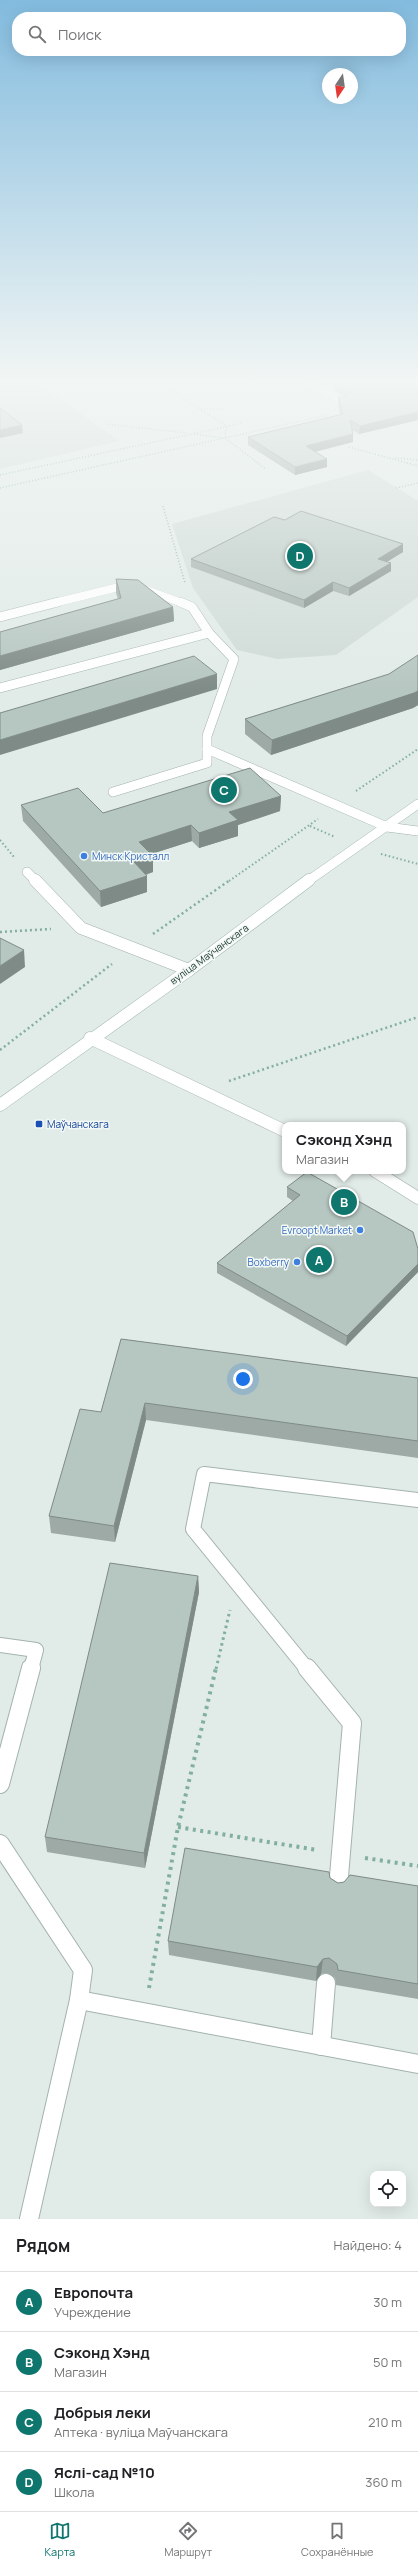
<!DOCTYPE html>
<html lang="ru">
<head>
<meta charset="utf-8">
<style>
	:root { --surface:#fff; --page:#f2f2f2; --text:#202124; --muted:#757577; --line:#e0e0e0; --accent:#0f766e }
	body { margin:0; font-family:Manrope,sans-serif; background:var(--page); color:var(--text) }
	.controls { position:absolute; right:12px; bottom:12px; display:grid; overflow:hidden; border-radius:8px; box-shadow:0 4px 16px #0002 }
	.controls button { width:36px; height:36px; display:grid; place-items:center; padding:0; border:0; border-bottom:1px solid var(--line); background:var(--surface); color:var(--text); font:20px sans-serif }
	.compass { position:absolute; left:322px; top:68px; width:36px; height:36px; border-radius:50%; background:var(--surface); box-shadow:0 4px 16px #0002; rotate:193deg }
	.you { position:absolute; left:243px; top:1379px; width:14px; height:14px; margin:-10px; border:3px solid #fff; border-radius:50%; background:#1a73e8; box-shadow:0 0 0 6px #1a73e833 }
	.badge { display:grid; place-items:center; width:26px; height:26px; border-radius:50%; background:var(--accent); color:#fff; font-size:13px; font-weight:700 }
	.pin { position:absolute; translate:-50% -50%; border:2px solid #fff; box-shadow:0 1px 4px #0006 }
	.popup { position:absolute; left:282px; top:1122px; width:124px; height:52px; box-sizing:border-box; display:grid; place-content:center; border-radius:8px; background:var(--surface); filter:drop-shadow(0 1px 3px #0005); font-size:13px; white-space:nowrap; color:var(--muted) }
	.popup b { font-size:15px; color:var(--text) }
	.popup::after { content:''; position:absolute; left:50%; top:100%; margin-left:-8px; border:8px solid transparent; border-top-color:var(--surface) }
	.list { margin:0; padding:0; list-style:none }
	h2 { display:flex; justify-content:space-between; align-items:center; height:52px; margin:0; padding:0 16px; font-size:17px }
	h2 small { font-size:13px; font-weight:400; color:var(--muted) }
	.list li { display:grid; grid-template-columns:26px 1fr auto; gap:12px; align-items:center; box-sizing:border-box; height:60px; padding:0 16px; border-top:1px solid var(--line) }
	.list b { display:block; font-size:15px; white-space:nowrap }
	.list p { margin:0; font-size:13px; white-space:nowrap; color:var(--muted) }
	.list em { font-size:13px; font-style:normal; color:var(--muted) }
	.icon { flex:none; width:22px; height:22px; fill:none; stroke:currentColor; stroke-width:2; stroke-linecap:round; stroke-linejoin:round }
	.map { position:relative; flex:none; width:418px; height:2219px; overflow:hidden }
	.search { position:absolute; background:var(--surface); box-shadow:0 4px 16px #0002; left:12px; right:12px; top:12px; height:44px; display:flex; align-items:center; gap:10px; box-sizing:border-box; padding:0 14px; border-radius:16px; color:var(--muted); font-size:15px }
	.sheet { height:292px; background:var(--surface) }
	nav { display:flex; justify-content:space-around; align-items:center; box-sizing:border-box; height:56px; border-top:1px solid var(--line); background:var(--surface); font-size:11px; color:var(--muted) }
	nav a { display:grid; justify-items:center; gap:2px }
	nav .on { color:var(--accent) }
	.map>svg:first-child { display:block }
	.built { fill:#cfdbd6 }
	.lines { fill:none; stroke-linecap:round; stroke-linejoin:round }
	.lane-far4-casing { stroke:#a4b3ae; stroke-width:8 }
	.lane-far3-casing { stroke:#a4b3ae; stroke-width:10 }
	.lane-far2-casing { stroke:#a4b3ae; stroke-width:13 }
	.lane-far1-casing { stroke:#a4b3ae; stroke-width:16 }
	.lane-casing { stroke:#a4b3ae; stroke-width:20 }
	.secondary-far1-casing { stroke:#a0b7af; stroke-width:10 }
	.secondary-casing { stroke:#a0b7af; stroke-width:13 }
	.path-far4 { stroke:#82afa0; stroke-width:1.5; stroke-dasharray:1 2; stroke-linecap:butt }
	.path-far3 { stroke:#82afa0; stroke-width:2; stroke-dasharray:1.5 2.5; stroke-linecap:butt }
	.path-far2 { stroke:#82afa0; stroke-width:2.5; stroke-dasharray:2 3; stroke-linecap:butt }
	.path-far1 { stroke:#82afa0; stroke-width:3; stroke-dasharray:2.5 3.5; stroke-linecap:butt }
	.path { stroke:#82afa0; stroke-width:4; stroke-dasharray:3 4.5; stroke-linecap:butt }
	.lane-far4 { stroke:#fff; stroke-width:8 }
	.lane-far3 { stroke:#fff; stroke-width:9 }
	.lane-far2 { stroke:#fff; stroke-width:12 }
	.lane-far1 { stroke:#fff; stroke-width:14 }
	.lane { stroke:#fff; stroke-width:18 }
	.secondary-far1 { stroke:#fff; stroke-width:9 }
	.secondary { stroke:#fff; stroke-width:12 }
	.wall { fill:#9daaa5 }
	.shaded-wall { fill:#7f8b86 }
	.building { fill:#b6c6c0; stroke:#7f8b86 }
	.shop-dot { fill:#3f7fe0; stroke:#f2f8f5; stroke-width:1.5 }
	.transit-dot { fill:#1a4fb4; stroke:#f2f8f5; stroke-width:1.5 }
	.labels { text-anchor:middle; stroke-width:3; stroke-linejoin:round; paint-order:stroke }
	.shop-label { font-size:10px; fill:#366cbe; stroke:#f2f8f5; text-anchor:end }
	.street-label { font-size:10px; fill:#223c35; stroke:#f2f8f5 }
	.transit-label { font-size:10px; fill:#164399; stroke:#f2f8f5; text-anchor:start }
</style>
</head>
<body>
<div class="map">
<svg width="418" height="2219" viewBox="0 0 418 2219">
	<rect width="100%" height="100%" fill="#e1ebe7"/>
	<!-- built -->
	<g class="built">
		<polygon points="0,382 37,382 119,441 0,469"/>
		<polygon points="368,470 418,501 418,597 336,655 277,659 237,650 193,588 172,524"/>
	</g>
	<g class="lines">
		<!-- lane-far4 casing -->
		<g class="lane-far4-casing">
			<g id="lane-far4">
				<polyline points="308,382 344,401"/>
				<polyline points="54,603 119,587 144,589 182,603"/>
			</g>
		</g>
		<!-- lane-far3 casing -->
		<g class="lane-far3-casing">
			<g id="lane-far3">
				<polyline points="180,602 192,607 209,633 234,659 207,736 207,749 387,827 418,831"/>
				<polyline points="0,617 58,602"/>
				<polyline points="0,688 209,633"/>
				<polyline points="113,792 207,763 207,749"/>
				<polyline points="27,872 36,881"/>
			</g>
		</g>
		<!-- lane-far2 casing -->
		<g class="lane-far2-casing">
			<g id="lane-far2">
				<polyline points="35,880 81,928 189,970"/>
				<polyline points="90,1038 285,1131"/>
				<polyline points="375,1171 418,1198"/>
			</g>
		</g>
		<!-- lane-far1 casing -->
		<g class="lane-far1-casing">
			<g id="lane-far1">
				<polyline points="0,1645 36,1650 31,1669"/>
				<polyline points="307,1669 193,1529 204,1474 418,1500"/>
			</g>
		</g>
		<!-- lane casing -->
		<g class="lane-casing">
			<g id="lane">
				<polyline points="307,1668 352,1723 338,1888"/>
				<polyline points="0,1784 31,1668"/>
				<polyline points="0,1844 83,1970 79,2000 29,2219"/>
				<polyline points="79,2000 418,2064"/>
				<polyline points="321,2046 326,1983"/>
			</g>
		</g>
		<!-- secondary-far1 casing -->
		<g class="secondary-far1-casing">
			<polyline id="secondary-far1" points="308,881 418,804"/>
		</g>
		<!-- secondary casing -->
		<g class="secondary-casing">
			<polyline id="secondary" points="0,1105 189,970 309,880"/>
		</g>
		<!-- path-far4 -->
		<g class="path-far4">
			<polyline points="159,382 226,426 225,438 266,469"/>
			<polyline points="201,409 224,409"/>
			<polyline points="106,424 187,433"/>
			<polyline points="194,434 222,438"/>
			<polyline points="349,447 418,466"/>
			<polyline points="395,458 418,460"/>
			<polyline points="0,475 243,423"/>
			<polyline points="0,488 328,415"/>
			<polyline points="396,488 418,483"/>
			<polyline points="163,506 185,583"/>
		</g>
		<!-- path-far3 -->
		<g class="path-far3">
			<polyline points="356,791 418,749"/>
			<polyline points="310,826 335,837"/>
			<polyline points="0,840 14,857"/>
			<polyline points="381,854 418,864"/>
			<polyline points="229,881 318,819"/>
		</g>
		<!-- path-far2 -->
		<g class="path-far2">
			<polyline points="0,932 51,929"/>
			<polyline points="153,934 230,880"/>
			<polyline points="0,1050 112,964"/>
			<polyline points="229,1081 418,1017"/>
		</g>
		<!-- path-far1 -->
		<polyline class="path-far1" points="216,1669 230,1610"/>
		<!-- path -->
		<g class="path">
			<polyline points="178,1827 317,1850"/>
			<polyline points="365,1858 418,1866"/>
			<polyline points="149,1988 178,1827 216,1668"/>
		</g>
		<!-- lane-far4 -->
		<use href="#lane-far4" class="lane-far4"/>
		<!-- lane-far3 -->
		<use href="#lane-far3" class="lane-far3"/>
		<!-- lane-far2 -->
		<use href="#lane-far2" class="lane-far2"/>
		<!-- lane-far1 -->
		<use href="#lane-far1" class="lane-far1"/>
		<!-- lane -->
		<use href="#lane" class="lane"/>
		<!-- secondary-far1 -->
		<use href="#secondary-far1" class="secondary-far1"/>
		<!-- secondary -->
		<use href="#secondary" class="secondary"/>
	</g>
	<!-- wall -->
	<g class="wall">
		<polygon points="333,382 373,382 418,388 418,420 359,434 352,430 353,434 353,442 315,452 327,459 327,467 295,475 248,445 248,437 340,415 338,404 338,396 345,398 335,390"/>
		<polygon points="285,520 403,544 403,552 387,562 391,563 391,571 349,596 333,591 304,608 191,567 191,559"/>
		<polygon points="116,579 173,607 174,621 0,670 0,632 118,599 116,593"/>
		<polygon points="418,655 418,705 413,708 271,755 245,734 245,719 389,674"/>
		<polygon points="281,796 280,811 238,825 238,836 199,848 192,841 151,854 153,872 146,875 147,892 101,907 23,821 21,805 103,813"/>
		<polygon points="287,1187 418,1249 418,1272 346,1346 217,1273 217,1263 293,1201 287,1197"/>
		<polygon points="121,1339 418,1378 418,1458 146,1420 115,1542 51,1533 49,1516 101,1412"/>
		<polygon points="198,1576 199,1592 145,1868 47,1852 45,1837"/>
		<polygon points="330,1878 338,1883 418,1886 418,1999 336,1985 335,1978 327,1973 321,1974 316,1981 169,1955 168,1941"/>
	</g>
	<!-- shaded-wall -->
	<g class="shaded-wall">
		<polygon points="418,412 418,420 359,434 360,426"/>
		<polygon points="22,425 23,433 0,438 0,430"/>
		<polygon points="353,434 353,442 305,454 306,446"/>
		<polygon points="327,459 327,467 295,475 295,467"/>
		<polygon points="403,544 403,552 378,567 378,559"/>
		<polygon points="391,563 391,571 349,596 349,588"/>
		<polygon points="333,582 333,591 304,608 304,600"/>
		<polygon points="173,607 174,621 0,670 0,656"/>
		<polygon points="217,674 217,689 0,755 0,740"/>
		<polygon points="418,691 418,705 413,708 271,755 272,740"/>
		<polygon points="281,796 280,811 238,825 238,836 199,848 199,833 229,812"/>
		<polygon points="191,825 192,841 139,858 139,842"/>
		<polygon points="153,856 153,872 134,878 134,862"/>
		<polygon points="147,876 147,892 101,907 100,891"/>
		<polygon points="24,950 25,967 0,984 0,966"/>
		<polygon points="418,1264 418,1272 346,1346 347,1336"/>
		<polygon points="145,1403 146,1420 115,1542 114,1526"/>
		<polygon points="198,1576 199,1592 145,1868 144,1853"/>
		<polygon points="323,1959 321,1974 316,1981 317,1967"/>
	</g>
	<!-- building -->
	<g class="building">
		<polygon points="335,382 373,382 417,387 418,388 418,412 360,426 350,420 353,434 306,446 327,459 295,467 248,437 343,414 338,396 345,398 350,392"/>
		<polygon points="0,408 22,425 0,430"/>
		<polygon points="301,511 403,544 378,559 391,563 349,588 333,582 304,600 191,559 274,517 285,520"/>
		<polygon points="116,579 138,580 173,607 0,656 0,632 121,598"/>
		<polygon points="418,655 418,691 414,693 272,740 245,719 389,674"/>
		<polygon points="194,656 217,674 0,740 0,713"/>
		<polygon points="250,768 281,796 229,812 238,820 199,833 191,825 139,842 153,856 134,862 147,876 100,891 21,805 78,788 103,813"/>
		<polygon points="0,938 24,950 0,966"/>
		<polygon points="307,1172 413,1232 418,1249 418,1264 347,1336 217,1263 300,1195 287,1187"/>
		<polygon points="121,1339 418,1378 418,1441 145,1403 114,1526 49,1516 80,1409 101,1412"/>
		<polygon points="110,1563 198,1576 144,1853 45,1837"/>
		<polygon points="185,1848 329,1872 330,1878 338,1883 344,1882 350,1875 418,1886 418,1984 338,1970 337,1964 329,1958 323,1959 317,1967 168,1941"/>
	</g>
	<!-- sky -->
	<linearGradient id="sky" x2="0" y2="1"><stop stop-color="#82bbde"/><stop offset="0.55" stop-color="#f2f6f4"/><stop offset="1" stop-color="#f2f6f4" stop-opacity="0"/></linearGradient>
	<rect width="418" height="692" fill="url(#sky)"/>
	<!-- markers -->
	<g class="shop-dot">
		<circle cx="84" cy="856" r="4"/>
		<circle cx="360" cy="1230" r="4"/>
		<circle cx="297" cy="1262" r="4"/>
	</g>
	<rect class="transit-dot" x="35" y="1120" width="8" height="8" rx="2"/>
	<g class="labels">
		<!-- shop labels -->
		<g class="shop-label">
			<text x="92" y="860" text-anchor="start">Минск Кристалл</text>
			<text x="352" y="1234">Evroopt Market</text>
			<text x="289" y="1266">Boxberry</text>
		</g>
		<!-- street labels -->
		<g class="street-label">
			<text transform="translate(209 954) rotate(-36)" y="4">вуліца Маўчанскага</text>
		</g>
		<!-- transit labels -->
		<g class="transit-label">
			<text x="47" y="1128">Маўчанскага</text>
		</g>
	</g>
</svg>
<div class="controls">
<button><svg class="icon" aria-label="locate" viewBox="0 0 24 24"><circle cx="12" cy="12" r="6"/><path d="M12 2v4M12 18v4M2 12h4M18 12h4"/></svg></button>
</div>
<svg class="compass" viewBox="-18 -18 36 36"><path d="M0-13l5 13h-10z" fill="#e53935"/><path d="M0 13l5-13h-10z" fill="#757577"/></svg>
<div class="you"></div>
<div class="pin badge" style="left:319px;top:1260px">A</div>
<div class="pin badge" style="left:344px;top:1202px">B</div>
<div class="popup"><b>Сэконд Хэнд</b>Магазин</div>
<div class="pin badge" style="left:224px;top:790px">C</div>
<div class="pin badge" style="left:300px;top:556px">D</div>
<div class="search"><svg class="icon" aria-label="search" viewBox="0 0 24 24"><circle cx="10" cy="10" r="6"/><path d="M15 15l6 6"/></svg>Поиск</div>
</div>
<section class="sheet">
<h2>Рядом<small>Найдено: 4</small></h2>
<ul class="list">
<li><span class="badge">A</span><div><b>Европочта</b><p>Учреждение</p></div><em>30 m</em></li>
<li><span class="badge">B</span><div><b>Сэконд Хэнд</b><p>Магазин</p></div><em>50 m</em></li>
<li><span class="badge">C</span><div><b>Добрыя леки</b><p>Аптека · вуліца Маўчанскага</p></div><em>210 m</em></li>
<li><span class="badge">D</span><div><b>Яслі-сад №10</b><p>Школа</p></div><em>360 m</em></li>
</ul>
</section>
<nav>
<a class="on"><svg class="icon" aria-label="map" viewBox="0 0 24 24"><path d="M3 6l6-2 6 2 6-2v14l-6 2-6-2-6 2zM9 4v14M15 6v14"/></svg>Карта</a>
<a><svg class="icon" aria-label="directions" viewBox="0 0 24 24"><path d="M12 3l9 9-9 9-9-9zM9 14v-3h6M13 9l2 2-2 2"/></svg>Маршрут</a>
<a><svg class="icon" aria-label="saved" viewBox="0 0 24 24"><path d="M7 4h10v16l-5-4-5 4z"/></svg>Сохранённые</a>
</nav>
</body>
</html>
